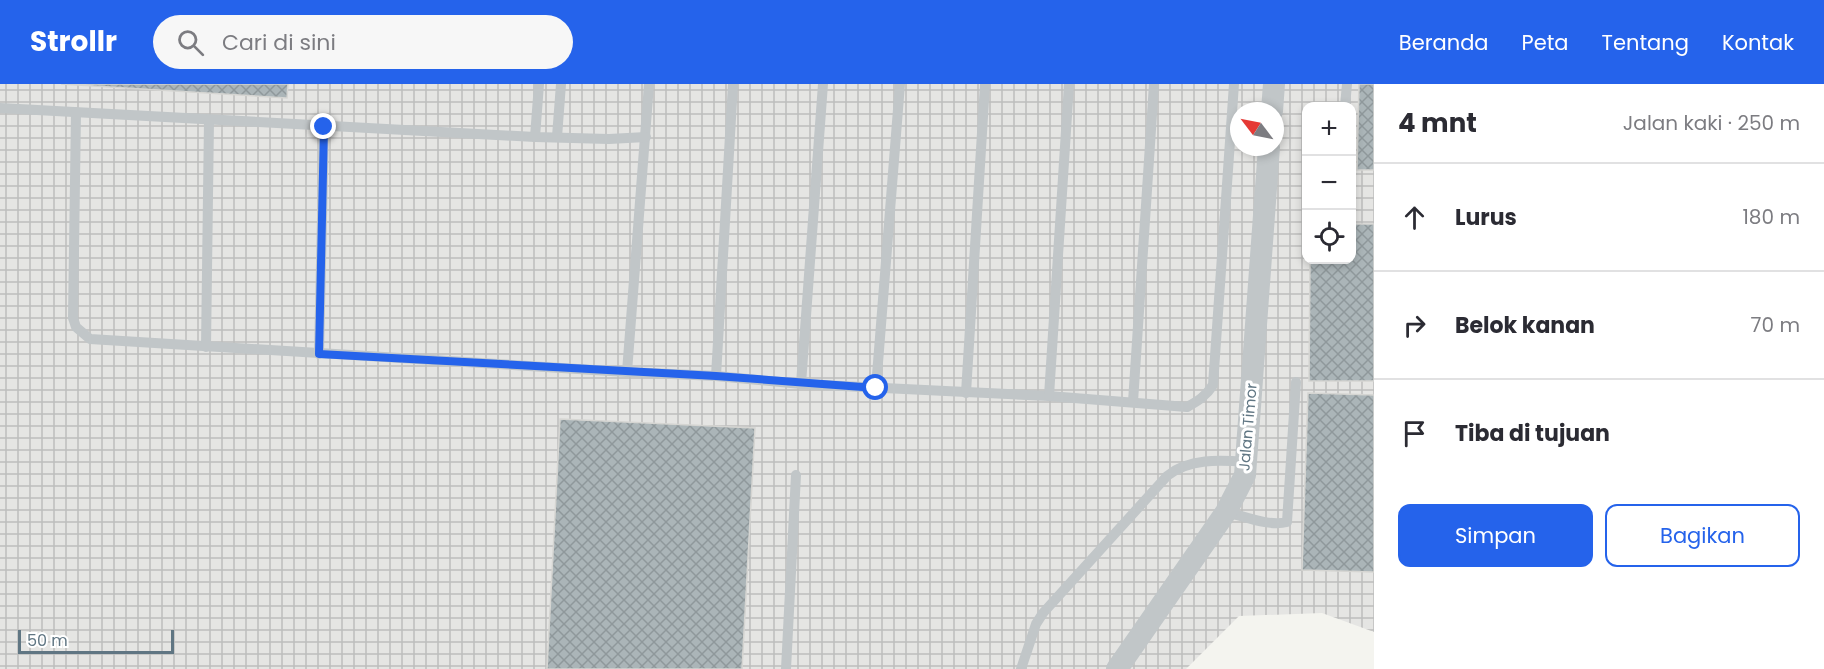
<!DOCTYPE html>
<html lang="id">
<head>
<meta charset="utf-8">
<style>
	:root { --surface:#fff; --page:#f7f7f7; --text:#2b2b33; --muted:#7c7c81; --line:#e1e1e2; --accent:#2563eb }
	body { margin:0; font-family:Poppins,sans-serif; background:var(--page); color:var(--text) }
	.controls { position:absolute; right:18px; top:18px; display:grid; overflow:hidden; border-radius:12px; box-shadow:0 3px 9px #0003 }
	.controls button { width:54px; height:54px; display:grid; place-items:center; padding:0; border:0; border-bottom:2px solid var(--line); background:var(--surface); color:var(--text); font:30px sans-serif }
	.compass { position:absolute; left:1230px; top:18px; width:54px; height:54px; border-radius:50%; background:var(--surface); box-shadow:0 3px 9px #0003; rotate:302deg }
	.scale { position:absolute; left:18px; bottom:15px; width:156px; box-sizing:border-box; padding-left:6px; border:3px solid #607683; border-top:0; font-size:16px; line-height:21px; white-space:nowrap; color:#607683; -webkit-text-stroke:4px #fff; paint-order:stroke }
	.stop { position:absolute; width:18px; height:18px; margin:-14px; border:4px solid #2563eb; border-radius:50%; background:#fff }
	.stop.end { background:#2563eb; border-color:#fff; box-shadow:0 2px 6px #0008 }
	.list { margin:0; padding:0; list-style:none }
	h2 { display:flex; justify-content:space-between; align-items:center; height:78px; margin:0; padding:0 24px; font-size:26px }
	h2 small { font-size:20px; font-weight:400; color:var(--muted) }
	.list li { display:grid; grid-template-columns:39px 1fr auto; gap:18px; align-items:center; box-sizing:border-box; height:108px; padding:0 24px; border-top:2px solid var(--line) }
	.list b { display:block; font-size:22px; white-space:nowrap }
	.list em { font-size:20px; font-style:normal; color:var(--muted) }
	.actions { display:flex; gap:12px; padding:18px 24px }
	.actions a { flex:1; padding:14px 0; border:2px solid var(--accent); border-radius:12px; text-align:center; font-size:21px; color:var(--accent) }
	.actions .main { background:var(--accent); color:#fff }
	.icon { flex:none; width:33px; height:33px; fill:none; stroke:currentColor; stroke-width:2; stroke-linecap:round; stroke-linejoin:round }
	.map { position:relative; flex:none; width:1374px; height:585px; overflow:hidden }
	header { display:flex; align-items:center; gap:36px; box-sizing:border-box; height:84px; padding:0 30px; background:var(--accent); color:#fff }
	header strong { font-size:28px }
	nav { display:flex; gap:33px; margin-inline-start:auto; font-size:21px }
	.search { width:420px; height:54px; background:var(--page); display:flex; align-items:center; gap:15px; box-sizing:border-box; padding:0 21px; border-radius:33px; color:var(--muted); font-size:22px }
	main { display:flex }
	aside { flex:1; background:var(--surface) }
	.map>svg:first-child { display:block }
	.industrial { fill:url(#industrial-grid); fill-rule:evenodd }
	.building { fill:url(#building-cross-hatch); stroke:#d5d5d2; stroke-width:1.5 }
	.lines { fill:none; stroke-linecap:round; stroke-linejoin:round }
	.lane { stroke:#c1c6c8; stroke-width:10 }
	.street { stroke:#c1c6c8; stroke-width:22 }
	.route { stroke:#2563eb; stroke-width:8 }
	.labels { text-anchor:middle; stroke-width:6; stroke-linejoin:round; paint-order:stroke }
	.street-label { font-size:15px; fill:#607683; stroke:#fff }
</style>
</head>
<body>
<header>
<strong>Strollr</strong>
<div class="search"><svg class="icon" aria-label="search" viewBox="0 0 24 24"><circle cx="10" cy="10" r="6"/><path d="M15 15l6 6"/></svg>Cari di sini</div>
<nav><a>Beranda</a><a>Peta</a><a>Tentang</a><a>Kontak</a></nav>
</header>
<main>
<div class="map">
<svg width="1374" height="585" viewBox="0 0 1374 585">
	<defs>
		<pattern id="industrial-grid" width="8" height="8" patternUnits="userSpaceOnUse" patternTransform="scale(1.5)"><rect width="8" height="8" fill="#e5e5e3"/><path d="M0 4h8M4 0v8" fill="none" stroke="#bdbebd"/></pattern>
		<pattern id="building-cross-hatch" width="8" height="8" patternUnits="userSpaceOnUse" patternTransform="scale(1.5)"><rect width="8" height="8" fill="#abb5b8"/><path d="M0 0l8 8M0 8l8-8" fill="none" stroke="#8f989b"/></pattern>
	</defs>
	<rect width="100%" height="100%" fill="#f4f4ef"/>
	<!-- industrial -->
	<path class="industrial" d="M0,0H1374V548L1322,529L1239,532L1186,585H0ZM1306,22H1352V176H1306ZM1239,27H1275V63H1239Z"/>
	<!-- building -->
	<g class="building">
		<polygon points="61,0 288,0 287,14"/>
		<polygon points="1359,0 1374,0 1374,86 1357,86"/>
		<polygon points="1352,140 1374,140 1374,297 1309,297 1310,176 1352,176"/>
		<polygon points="1308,309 1374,311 1374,488 1302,486"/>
		<polygon points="560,335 755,344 742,585 547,585"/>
	</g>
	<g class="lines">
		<!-- lane -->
		<g class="lane">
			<path d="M649,0L627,288L716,292L801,300L1049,312L1187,323C1198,317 1206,312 1213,301L1234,0"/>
			<polyline points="1345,22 1347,0"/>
			<polyline points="0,24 535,53 609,55 646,53"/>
			<polyline points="76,28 73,234 76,243 90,255 627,288"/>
			<polyline points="535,53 539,0"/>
			<polyline points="557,53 561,0"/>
			<polyline points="206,263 209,36"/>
			<polyline points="319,270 324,43"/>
			<polyline points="716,292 733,0"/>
			<polyline points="801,300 823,0"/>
			<polyline points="876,304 900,0"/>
			<polyline points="966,309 985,0"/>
			<polyline points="1049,312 1069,0"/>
			<polyline points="1133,318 1154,0"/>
			<path d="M1226,428C1244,432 1269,443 1287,438L1296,298"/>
			<polyline points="786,585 796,391"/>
			<path d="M1021,585L1036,540L1043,529L1167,392C1189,374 1220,376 1247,378"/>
		</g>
		<!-- street -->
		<g class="street">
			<polyline points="1272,27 1274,0"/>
			<polyline points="1117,585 1226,428 1245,391 1269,63"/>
		</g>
	</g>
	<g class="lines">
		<!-- route -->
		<polyline class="route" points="324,43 319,270 716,292 876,304"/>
	</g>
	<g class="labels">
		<!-- street labels -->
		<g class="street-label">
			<text transform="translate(1248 343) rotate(-85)" y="5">Jalan Timor</text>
		</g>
	</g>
</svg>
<div class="controls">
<button>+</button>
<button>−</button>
<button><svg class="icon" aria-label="locate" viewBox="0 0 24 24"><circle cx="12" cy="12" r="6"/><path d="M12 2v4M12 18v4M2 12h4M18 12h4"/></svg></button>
</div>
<svg class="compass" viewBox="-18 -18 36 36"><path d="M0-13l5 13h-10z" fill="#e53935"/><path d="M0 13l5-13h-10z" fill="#7c7c81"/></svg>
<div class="scale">50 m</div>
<div class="stop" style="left:876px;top:304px"></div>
<div class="stop end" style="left:324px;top:43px"></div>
</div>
<aside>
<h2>4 mnt<small>Jalan kaki · 250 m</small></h2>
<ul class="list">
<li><svg class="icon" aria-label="ahead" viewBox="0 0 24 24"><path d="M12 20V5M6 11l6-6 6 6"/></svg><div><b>Lurus</b></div><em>180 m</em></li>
<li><svg class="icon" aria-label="right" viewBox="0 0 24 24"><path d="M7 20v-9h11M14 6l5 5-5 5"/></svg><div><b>Belok kanan</b></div><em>70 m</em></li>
<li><svg class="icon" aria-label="arrive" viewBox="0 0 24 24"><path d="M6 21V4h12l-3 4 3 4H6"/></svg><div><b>Tiba di tujuan</b></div></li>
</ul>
<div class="actions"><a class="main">Simpan</a><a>Bagikan</a></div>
</aside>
</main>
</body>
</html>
